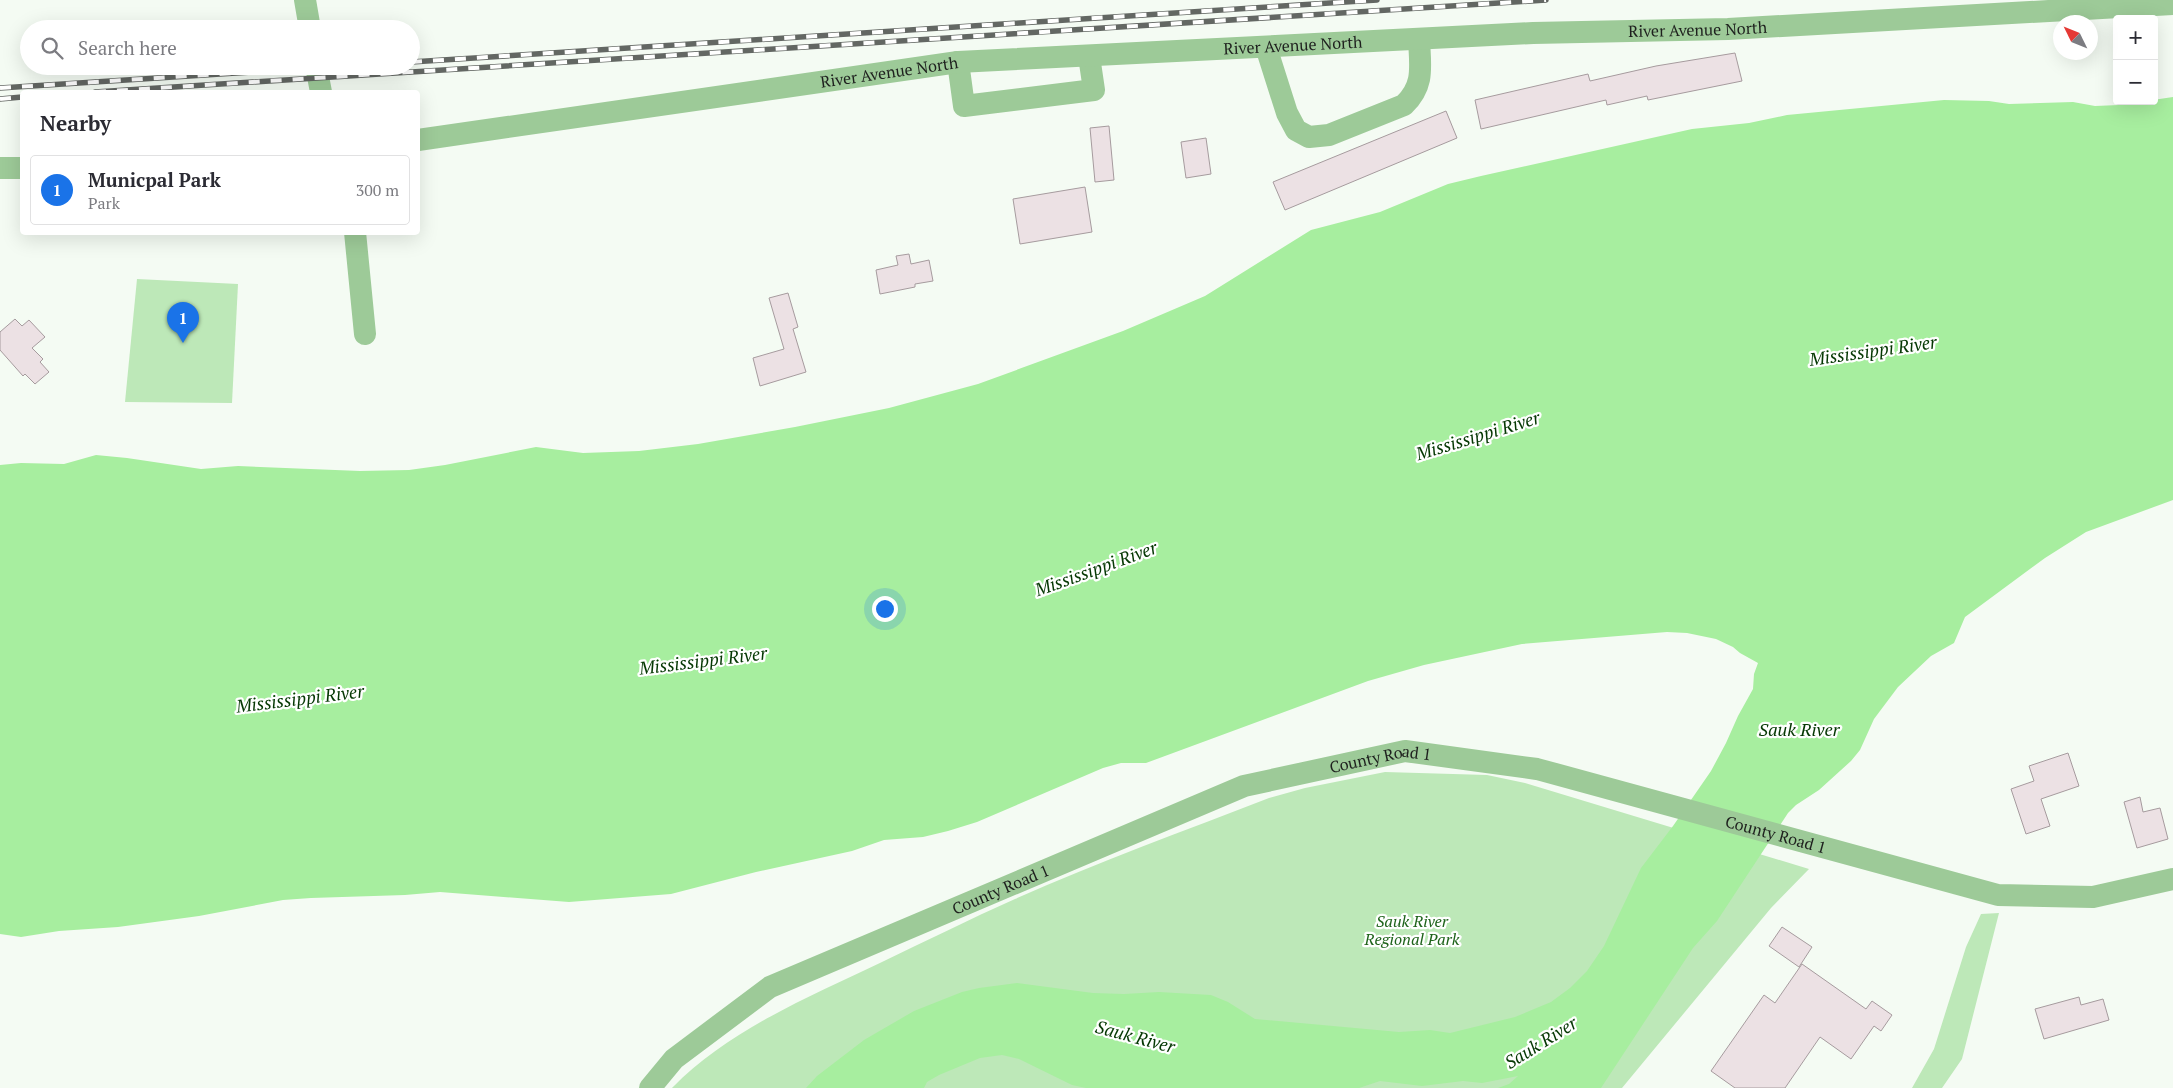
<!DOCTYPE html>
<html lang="en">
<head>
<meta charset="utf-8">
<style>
	:root { --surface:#fff; --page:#f2f2f3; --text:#2b2b33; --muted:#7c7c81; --line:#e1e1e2; --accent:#1a73e8 }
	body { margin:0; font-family:"PT Serif",serif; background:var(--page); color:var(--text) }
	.controls { position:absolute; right:15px; top:15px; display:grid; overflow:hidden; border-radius:5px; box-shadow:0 5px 20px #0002 }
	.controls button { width:45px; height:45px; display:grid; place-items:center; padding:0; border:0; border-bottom:1px solid var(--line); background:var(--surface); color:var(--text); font:25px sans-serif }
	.compass { position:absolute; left:2053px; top:15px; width:45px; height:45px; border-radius:50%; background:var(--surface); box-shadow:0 5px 20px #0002; rotate:313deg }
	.you { position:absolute; left:884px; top:608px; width:18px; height:18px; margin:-12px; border:4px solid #fff; border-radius:50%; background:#1a73e8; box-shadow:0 0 0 8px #1a73e833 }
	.badge { display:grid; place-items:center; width:32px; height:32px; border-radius:50%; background:var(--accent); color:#fff; font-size:16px; font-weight:700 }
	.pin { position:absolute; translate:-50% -41px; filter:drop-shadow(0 1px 2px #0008) }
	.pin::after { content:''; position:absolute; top:26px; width:18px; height:15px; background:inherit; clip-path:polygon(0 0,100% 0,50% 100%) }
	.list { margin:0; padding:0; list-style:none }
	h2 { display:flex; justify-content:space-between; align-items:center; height:65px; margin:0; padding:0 20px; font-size:21px }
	h2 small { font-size:16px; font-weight:400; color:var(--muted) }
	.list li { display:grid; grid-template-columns:32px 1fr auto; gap:15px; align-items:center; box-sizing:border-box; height:70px; margin:0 10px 10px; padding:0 10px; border:1px solid var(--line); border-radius:5px }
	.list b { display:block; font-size:19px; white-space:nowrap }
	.list p { margin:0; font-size:16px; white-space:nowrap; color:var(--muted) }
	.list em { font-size:16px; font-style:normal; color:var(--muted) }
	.icon { flex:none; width:28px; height:28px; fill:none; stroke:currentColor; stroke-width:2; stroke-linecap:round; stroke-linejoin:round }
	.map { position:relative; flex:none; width:2173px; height:1088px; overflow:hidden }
	.search { position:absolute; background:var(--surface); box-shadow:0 5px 20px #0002; left:20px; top:20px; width:400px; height:55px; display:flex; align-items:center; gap:12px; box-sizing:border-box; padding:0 18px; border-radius:28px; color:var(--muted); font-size:19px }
	.panel { position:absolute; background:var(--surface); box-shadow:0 5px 20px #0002; left:20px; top:90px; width:400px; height:145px; border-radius:5px }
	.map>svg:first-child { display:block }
	.green { fill:#bde8b8 }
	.water { fill:#a7ee9f }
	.building { fill:#ece1e4; stroke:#a69b9e }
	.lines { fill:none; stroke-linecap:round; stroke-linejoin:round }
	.minor { stroke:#9dca98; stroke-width:22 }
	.rail-casing { stroke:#636763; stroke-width:5.5 }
	.rail { stroke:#fff; stroke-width:4; stroke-dasharray:11; stroke-linecap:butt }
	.labels { text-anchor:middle; stroke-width:4.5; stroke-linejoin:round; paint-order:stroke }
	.street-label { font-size:16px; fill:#1e201e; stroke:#fff }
	.park-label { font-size:16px; font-style:italic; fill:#1e631a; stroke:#fff }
	.water-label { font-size:18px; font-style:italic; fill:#053803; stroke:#fff }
</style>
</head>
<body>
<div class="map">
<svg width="2173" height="1088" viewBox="0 0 2173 1088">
	<rect width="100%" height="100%" fill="#f4fbf3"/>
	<!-- green -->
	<g class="green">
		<polygon points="137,279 238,284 232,403 125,402"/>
		<path d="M1385,772L1487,775L1525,783L1809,869L1771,908L1622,1088H672C730,1029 809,997 882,962C926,941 970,919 1015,899C1098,862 1184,831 1269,798L1305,788Z"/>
		<polygon points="1999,913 1962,1059 1942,1088 1912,1088 1934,1049 1966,947 1981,914"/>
	</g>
	<!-- water -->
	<polygon class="water" points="2173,97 2173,500 2086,532 2045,558 1965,617 1954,643 1931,656 1898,687 1874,719 1860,750 1851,761 1819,790 1796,805 1788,813 1717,921 1693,948 1601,1088 1498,1088 1509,1084 1518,1076 1482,1083 1463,1081 1422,1086 1380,1081 1359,1088 1086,1088 1072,1085 1019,1059 1002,1055 980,1058 939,1075 927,1082 924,1088 806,1088 817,1076 864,1040 914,1011 962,992 979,988 1017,983 1093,993 1124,994 1159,992 1211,995 1228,1002 1255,1019 1399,1032 1430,1030 1450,1033 1515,1017 1551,1002 1570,988 1587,971 1604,946 1641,868 1673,826 1711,771 1726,743 1738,716 1753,689 1754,674 1758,663 1740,653 1733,647 1716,639 1687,633 1667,632 1522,644 1424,665 1368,681 1146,763 1121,763 1103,768 977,822 948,831 923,837 884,840 852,851 756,872 671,894 569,902 440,892 405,895 311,898 283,900 199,916 118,927 59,931 21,937 0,934 0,465 21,463 64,464 96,455 127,458 201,469 238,466 360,471 409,470 445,465 536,447 583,453 639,451 698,444 795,427 889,408 978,384 1123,331 1205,296 1311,230 1380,212 1448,184 1481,176 1692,129 1749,123 1787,115 1944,100 1989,101 2009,104 2073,102 2095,106 2119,105"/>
	<!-- building -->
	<g class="building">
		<polygon points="1735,53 1742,81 1648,100 1647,96 1607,105 1606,100 1481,129 1475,100 1588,74 1590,81 1656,66"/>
		<polygon points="1446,111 1457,138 1285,210 1273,182"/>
		<polygon points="1109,126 1114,180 1095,182 1090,128"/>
		<polygon points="1206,138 1211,174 1186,178 1181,142"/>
		<polygon points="1085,187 1092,232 1020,244 1013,199"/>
		<polygon points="909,254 911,264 929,260 933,281 915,284 915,287 880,294 876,270 898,265 896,256"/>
		<polygon points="788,293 798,327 793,329 806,372 760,386 753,358 784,349 769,298"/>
		<polygon points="15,319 22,326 29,320 45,337 32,348 43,359 40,362 49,372 35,384 25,374 23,376 0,350 0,332"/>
		<polygon points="2068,753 2079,786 2041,799 2050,826 2026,834 2011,789 2034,781 2029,766"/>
		<polygon points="2140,797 2143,812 2160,808 2168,839 2137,848 2124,802"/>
		<polygon points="1782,927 1812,947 1799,967 1769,946"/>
		<polygon points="1802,964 1866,1009 1872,1001 1892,1015 1881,1031 1874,1026 1851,1059 1820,1037 1785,1088 1735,1088 1711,1071 1764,995 1775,1003"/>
		<polygon points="2079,997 2081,1005 2103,999 2109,1020 2044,1039 2035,1009"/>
	</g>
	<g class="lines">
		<!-- minor -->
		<g class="minor">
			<polyline points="305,0 310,29"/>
			<path d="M1266,47L1287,113L1296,130L1309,137L1329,135L1404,105C1425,85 1420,66 1419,39"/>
			<polyline points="958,62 964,106 1094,90 1089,56"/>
			<polyline points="316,66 321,92"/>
			<path id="s1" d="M418,140L958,62L1533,33L1728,29L2173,4"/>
			<polyline points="0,168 22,168"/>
			<polyline points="355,232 365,334"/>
			<path id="s2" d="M650,1088L674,1059L770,987L1244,786L1405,751L1537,769L1998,895L2093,897L2173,879"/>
		</g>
		<!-- rail casing -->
		<g class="rail-casing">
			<g id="rail">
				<polyline points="411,62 1377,0"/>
				<polyline points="0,88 345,66"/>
				<polyline points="95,92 1546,0"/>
				<polyline points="0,99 22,97"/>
			</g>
		</g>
		<!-- rail -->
		<use href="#rail" class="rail"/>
	</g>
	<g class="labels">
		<!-- street labels -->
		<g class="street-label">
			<text dy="6" stroke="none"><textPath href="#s1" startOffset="1286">River Avenue North</textPath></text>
			<text dy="6" stroke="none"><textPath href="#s1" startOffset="881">River Avenue North</textPath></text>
			<text dy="6" stroke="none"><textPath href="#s1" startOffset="476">River Avenue North</textPath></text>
			<text dy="6" stroke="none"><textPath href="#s2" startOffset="812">County Road 1</textPath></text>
			<text dy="6" stroke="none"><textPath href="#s2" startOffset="1218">County Road 1</textPath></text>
			<text dy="6" stroke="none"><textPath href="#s2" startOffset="408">County Road 1</textPath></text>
		</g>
		<!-- park labels -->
		<g class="park-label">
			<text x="1412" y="927">Sauk River<tspan x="1412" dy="18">Regional Park</tspan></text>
		</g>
		<!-- water labels -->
		<g class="water-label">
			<text transform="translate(1873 351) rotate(-8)" y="6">Mississippi River</text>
			<text transform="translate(1478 436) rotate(-17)" y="6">Mississippi River</text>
			<text transform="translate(1096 569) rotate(-20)" y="6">Mississippi River</text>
			<text transform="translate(703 661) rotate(-7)" y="6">Mississippi River</text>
			<text transform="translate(300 699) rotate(-7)" y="6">Mississippi River</text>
			<text x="1799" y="736">Sauk River</text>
			<text transform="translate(1135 1037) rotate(15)" y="6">Sauk River</text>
			<text transform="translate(1541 1043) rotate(-32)" y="6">Sauk River</text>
		</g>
	</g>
</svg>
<div class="controls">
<button>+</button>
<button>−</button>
</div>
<svg class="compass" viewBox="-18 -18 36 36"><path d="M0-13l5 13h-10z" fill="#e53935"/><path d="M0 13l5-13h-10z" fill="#7c7c81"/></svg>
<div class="you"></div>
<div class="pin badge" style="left:183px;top:343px">1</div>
<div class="search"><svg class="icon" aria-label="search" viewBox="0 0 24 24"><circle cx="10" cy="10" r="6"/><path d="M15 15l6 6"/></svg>Search here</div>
<section class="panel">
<h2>Nearby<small></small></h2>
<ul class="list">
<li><span class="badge">1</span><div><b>Municpal Park</b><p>Park</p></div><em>300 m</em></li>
</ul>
</section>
</div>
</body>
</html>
